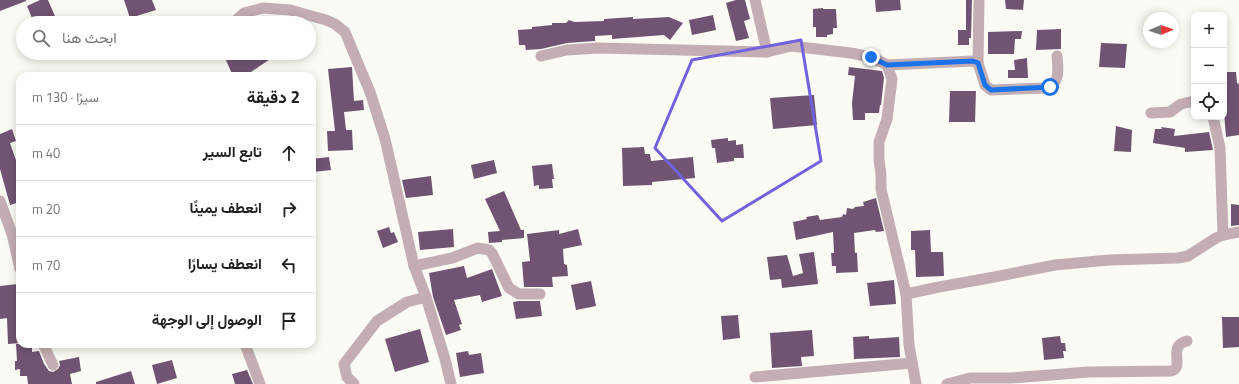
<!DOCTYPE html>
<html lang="ar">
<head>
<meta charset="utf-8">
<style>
	:root { --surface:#fff; --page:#f6f6f6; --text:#202124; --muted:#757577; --line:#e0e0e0 }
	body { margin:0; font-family:"Titillium Web",Vazirmatn,sans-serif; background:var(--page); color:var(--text); direction:rtl }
	.controls { position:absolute; right:12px; top:12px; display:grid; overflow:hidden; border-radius:8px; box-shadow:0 2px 10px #0003 }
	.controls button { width:36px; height:36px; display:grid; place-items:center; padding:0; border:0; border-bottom:1px solid var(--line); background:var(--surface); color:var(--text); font:20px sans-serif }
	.compass { position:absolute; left:1143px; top:12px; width:36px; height:36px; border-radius:50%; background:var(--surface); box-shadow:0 2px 10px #0003; rotate:88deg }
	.stop { position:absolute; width:12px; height:12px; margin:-9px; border:3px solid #1a73e8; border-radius:50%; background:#fff }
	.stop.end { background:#1a73e8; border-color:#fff; box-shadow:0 1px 4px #0008 }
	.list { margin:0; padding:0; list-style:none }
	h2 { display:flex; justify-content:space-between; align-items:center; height:52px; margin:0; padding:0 16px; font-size:17px }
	h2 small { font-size:13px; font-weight:400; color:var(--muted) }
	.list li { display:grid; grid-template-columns:26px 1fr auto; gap:12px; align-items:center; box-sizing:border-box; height:56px; padding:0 16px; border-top:1px solid var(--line) }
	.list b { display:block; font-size:15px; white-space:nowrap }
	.list em { font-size:13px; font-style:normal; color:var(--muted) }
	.icon { flex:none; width:22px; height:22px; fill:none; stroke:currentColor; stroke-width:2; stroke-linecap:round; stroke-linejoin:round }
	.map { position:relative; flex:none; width:1239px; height:384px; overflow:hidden; direction:ltr }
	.search { position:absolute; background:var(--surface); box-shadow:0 2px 10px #0003; left:16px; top:16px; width:300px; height:44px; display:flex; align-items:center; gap:10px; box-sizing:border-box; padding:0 14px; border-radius:22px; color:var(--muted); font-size:15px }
	.panel { position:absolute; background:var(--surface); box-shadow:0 2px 10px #0003; left:16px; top:72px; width:300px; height:276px; border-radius:12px; direction:rtl }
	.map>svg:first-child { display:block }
	.building { fill:#715473 }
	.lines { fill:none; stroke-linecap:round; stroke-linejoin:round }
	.street { stroke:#c5aeb3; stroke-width:11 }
	.route { stroke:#1a73e8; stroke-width:5 }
	.marked { fill:none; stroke:#7161dc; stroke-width:3; stroke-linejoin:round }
</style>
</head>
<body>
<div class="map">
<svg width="1239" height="384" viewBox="0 0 1239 384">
	<rect width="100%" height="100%" fill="#fbfaf4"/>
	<!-- building -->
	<g class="building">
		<polygon points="0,0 26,0 26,1 0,11"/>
		<polygon points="40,0 48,0 58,23 34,23 27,6"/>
		<polygon points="124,0 152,0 156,10 130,18"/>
		<polygon points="736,0 745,0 750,19 744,21 749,38 736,41 726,3"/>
		<polygon points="875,0 900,0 901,10 876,12"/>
		<polygon points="966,0 972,0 971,38 969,38 969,45 958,45 958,30 966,30"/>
		<polygon points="1005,0 1024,0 1023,10 1006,9"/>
		<polygon points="823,8 823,9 836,9 837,28 833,28 833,34 827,35 827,37 816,37 816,27 813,27 813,9"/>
		<polygon points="713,15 716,30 692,35 689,20"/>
		<polygon points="633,17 633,19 669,17 683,23 670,40 664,35 612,39 612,35 595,36 595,41 567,43 541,49 526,50 525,45 519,45 518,30 532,29 532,27 552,25 552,23 566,23 569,20 574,22 604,21 604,19"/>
		<polygon points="1061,29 1061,49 1036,50 1037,30"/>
		<polygon points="1022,31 1021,39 1015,39 1014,54 988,54 988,32"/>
		<polygon points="1101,43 1127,44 1125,68 1099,67"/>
		<polygon points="237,53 279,53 251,72 251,73 244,76 233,76 225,58"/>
		<polygon points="1027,58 1028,78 1008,78 1008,70 1015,70 1014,60"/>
		<polygon points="352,67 354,101 363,100 364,110 344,112 346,130 352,130 353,150 328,151 327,131 335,131 328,69"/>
		<polygon points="849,67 882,71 884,78 881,105 880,105 879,113 865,113 865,120 853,120 852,103 855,76 848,75"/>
		<polygon points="1224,72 1236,72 1237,83 1239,84 1239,135 1226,137 1224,112"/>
		<polygon points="950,91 976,91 975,122 949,122"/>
		<polygon points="814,95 817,125 773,129 770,98"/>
		<polygon points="1116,126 1132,130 1131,152 1114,151"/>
		<polygon points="1161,127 1175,129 1174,136 1209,132 1213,150 1185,152 1185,148 1153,143 1155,129 1162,129"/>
		<polygon points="12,129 16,141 10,143 20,172 20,202 10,205 0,169 0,134"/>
		<polygon points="728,138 728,141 736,140 736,145 743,144 744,158 734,158 734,161 717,163 715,148 712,148 711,140"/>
		<polygon points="644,147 645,154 650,154 651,161 693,157 695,178 652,182 652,185 623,186 622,148"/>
		<polygon points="329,157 331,170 313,172 312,159"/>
		<polygon points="494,160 497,173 474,179 471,165"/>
		<polygon points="552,164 554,179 552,179 553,188 539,189 539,185 534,186 532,166"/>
		<polygon points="431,176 433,195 406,198 402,180"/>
		<polygon points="504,191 521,230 524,230 524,238 502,240 502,242 489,243 488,232 500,231 485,199"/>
		<polygon points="876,198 884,231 876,232 875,230 854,233 855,253 857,253 858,272 836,273 836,266 832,266 831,253 834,253 833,232 796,240 793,222 807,219 806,217 818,215 820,220 842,217 843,214 846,215 847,208 853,209 855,207 864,206 863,202"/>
		<polygon points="1231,204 1239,205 1239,225 1231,226"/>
		<polygon points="389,227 391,233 394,232 398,242 383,248 377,231"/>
		<polygon points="453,229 454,247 420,250 418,232"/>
		<polygon points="578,229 582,245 563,249 564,264 567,265 568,276 552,277 553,287 524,287 522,262 530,261 527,234 559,230 559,234"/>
		<polygon points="930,230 931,252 943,252 944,276 916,277 915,250 911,250 911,231"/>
		<polygon points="814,252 818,284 782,288 781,279 770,280 767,257 787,255 793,276 803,273 799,254"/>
		<polygon points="464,266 467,278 492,269 502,296 482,302 480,295 454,300 462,324 459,325 461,330 446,335 433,297 429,273"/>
		<polygon points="894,280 896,304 870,306 867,283"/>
		<polygon points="591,281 596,306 576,310 571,285"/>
		<polygon points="18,284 20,309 20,343 8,344 7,318 0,319 0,286"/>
		<polygon points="519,301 540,301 542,316 516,319 513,302"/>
		<polygon points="738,315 740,338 723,340 721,316"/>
		<polygon points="1222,317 1239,317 1239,347 1223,348"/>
		<polygon points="420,329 429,362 395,372 385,339"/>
		<polygon points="812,330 814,356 801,357 802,366 772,368 770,333"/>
		<polygon points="869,336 869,339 899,337 900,357 854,359 853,337"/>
		<polygon points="1060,336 1061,343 1065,343 1066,351 1063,351 1064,358 1044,360 1042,338"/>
		<polygon points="16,344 32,344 32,352 39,351 44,364 49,371 53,372 58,369 60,365 59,361 79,357 81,371 70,374 72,384 28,384 27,376 20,376 20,369 15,370 15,361 17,361"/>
		<polygon points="468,351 469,355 481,353 484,373 460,377 456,353"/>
		<polygon points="172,360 177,378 157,384 152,365"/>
		<polygon points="247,370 253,384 235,384 232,374"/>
		<polygon points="131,371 135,384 96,384 96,382"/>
	</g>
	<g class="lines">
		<!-- street -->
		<g class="street">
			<polyline points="755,0 767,52 791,46 851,53 871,57 887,65 892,79 887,119 879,142 879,160 881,174 881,189 906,294 909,345 916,384"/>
			<polyline points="233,23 244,13 263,8 290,10 326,20 335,24 345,32 370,92 385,139 414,266 426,297 445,359 451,384"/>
			<polyline points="541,56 567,50 598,48 767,52"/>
			<polyline points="978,63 979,0"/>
			<path d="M887,65L973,61L978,63L985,85L991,90L1046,88C1061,84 1058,68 1057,56"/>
			<polyline points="1151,113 1170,112 1181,104 1194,101"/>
			<polyline points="1213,117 1220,148 1223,235"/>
			<polyline points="0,201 12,234 20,269"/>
			<polyline points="414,266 452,258 478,248 489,250 492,253 509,288 519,294 540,294"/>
			<polyline points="906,294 939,287 989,278 1055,265 1109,260 1178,258 1188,256 1216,238 1223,235 1239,232"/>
			<polyline points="43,344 53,365"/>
			<polyline points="245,344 260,384"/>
			<polyline points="755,377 912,363"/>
			<polyline points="354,384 347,377 344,364 377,321 407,302 426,297"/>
			<path d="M947,384L970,378H1011L1089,372L1171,371C1186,367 1166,346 1187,341"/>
		</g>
	</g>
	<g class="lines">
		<!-- route -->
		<polyline class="route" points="871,57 887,65 973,61 978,63 985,85 991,90 1050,87"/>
	</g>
	<!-- marked area -->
	<path class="marked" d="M801,40L821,161L722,221L655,148L692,60Z"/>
</svg>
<div class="controls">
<button>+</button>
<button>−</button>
<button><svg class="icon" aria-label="locate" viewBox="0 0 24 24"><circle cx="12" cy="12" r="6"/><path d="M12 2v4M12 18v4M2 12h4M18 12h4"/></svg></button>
</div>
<svg class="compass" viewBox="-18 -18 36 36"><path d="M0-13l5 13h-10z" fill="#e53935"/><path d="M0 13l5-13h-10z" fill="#757577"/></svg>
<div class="stop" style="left:1050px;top:87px"></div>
<div class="stop end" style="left:871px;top:57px"></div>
<div class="search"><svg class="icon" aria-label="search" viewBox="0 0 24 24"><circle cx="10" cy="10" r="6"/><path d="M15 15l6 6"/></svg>ابحث هنا</div>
<section class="panel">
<h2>2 دقيقة<small>سيرًا · 130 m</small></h2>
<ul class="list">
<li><svg class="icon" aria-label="ahead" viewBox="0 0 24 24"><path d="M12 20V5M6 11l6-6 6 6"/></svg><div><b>تابع السير</b></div><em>40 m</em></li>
<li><svg class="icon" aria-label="right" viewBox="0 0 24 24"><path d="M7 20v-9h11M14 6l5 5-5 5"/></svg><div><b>انعطف يمينًا</b></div><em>20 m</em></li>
<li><svg class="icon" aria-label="left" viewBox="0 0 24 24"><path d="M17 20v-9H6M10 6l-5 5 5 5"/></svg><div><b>انعطف يسارًا</b></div><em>70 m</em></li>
<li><svg class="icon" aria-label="arrive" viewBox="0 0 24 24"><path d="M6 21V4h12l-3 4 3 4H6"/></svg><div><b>الوصول إلى الوجهة</b></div></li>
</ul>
</section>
</div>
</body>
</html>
